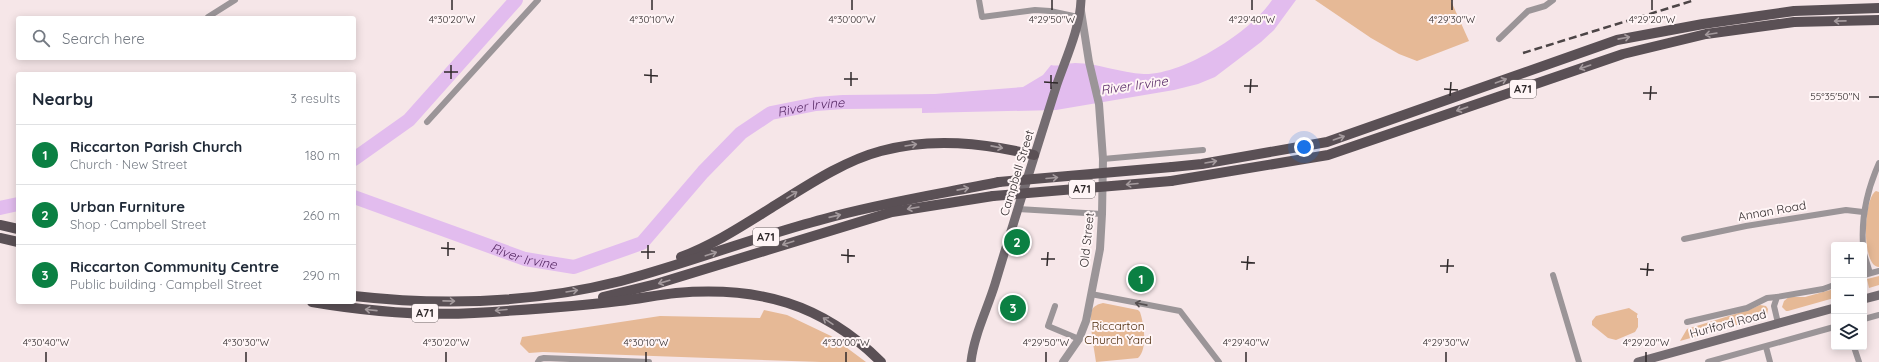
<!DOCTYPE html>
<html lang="en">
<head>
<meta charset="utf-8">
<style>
	:root { --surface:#fff; --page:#f6f6f7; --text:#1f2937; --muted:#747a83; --line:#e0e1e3; --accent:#0b8043 }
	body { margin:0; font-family:Quicksand,sans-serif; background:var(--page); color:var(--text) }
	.controls { position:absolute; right:12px; bottom:12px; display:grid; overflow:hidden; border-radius:4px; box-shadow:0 2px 10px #0003 }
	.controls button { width:36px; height:36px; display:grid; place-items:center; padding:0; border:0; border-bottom:1px solid var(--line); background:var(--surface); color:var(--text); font:20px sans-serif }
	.you { position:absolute; left:1304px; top:147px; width:14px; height:14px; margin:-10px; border:3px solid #fff; border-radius:50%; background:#1a73e8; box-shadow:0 0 0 6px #1a73e833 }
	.badge { display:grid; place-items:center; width:26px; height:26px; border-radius:50%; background:var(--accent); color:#fff; font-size:13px; font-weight:700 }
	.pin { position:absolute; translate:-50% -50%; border:2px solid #fff; box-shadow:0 1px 4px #0006 }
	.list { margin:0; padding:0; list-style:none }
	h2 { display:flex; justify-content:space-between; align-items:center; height:52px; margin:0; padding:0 16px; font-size:17px }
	h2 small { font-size:13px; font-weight:400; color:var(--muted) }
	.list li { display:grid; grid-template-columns:26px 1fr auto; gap:12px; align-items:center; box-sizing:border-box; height:60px; padding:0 16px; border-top:1px solid var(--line) }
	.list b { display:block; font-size:15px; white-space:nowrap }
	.list p { margin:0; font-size:13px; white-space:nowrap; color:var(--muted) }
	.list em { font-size:13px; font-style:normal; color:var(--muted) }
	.icon { flex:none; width:22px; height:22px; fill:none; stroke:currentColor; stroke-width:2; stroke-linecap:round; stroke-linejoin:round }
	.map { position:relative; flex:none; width:1879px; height:362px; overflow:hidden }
	.search { position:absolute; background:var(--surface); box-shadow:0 2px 10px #0003; left:16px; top:16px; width:340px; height:44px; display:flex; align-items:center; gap:10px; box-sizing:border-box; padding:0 14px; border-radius:4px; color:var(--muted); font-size:15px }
	.panel { position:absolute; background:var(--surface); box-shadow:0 2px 10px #0003; left:16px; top:72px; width:340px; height:232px; border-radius:4px }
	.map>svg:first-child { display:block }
	.green { fill:#e6b996 }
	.water { fill:#e2bcee }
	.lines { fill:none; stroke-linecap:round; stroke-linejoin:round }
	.river { stroke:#e2bcee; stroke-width:14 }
	.minor { stroke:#9b9598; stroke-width:6 }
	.tertiary { stroke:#9b9598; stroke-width:8 }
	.secondary { stroke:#746c71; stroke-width:9 }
	.primary { stroke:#5a5055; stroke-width:10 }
	.rail { stroke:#4c4546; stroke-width:2.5; stroke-dasharray:8 4; stroke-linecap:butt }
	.primary-bridge { stroke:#5a5055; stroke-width:10 }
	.oneway { stroke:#a49a9d }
	.oneway2 { stroke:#554f50 }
	.ticks { fill:none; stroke:#2f292a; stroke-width:1.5 }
	.labels { text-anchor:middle; stroke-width:4; stroke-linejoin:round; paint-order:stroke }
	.shield { fill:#fff5f6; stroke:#6d6667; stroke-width:1 }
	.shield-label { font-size:11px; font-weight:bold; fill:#2f292a }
	.street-label { font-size:12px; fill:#2f292a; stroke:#fff5f6 }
	.park-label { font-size:12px; fill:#4f2d0d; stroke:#fff5f6 }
	.water-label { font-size:13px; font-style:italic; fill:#582a66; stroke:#fff5f6 }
	.ticks-label { font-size:10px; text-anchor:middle; fill:#2f292a; stroke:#fff5f6; stroke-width:4; stroke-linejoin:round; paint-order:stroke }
</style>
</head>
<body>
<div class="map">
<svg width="1879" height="362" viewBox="0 0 1879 362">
	<rect width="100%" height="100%" fill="#f6e6e8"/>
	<!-- green -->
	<g class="green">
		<polygon points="1315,0 1453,0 1451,1 1469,41 1417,61 1399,54 1371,38"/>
		<path d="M1876,191L1879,192V267C1861,267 1863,198 1876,191Z"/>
		<polygon points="1879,276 1879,285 1869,288 1867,279"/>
		<polygon points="1834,289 1834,298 1788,311 1786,311 1782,307 1784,301 1789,297 1805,297"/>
		<path d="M1103,303L1138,310L1140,312C1144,324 1148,349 1138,358L1096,362C1095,352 1088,319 1092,310C1094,306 1098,304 1103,303Z"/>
		<polygon points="1760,305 1766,306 1768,309 1767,315 1765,317 1680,341 1687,329 1751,309"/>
		<polygon points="1629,308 1638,314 1637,315 1637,318 1638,318 1638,327 1635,332 1616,340 1608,338 1592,325 1592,321 1596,316"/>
		<polygon points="764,310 787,315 831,336 866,362 821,362 543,352 529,353 520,344 522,337 660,316 760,318"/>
	</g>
	<!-- water -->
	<path class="water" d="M1272,0H1296L1274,30L1261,42L1215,77L1198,84L1174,90L1056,110L922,113V95L1023,87L1043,75L1051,65C1059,67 1067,63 1075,63C1098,63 1120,73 1144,74C1183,75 1251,32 1272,0Z"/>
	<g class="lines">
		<!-- river -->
		<g class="river">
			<polyline points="354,159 409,120 516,0"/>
			<path id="s1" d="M354,197L525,259L574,267L642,243L703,172L741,133L771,113L816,104L843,102L941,101"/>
			<polyline points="0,208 18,204"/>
		</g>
		<!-- minor -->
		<g class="minor">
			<polyline points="979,0 982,17 1035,10 1050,11 1078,17"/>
			<polyline points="208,17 235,0"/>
			<polyline points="1499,39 1528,11 1545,6 1553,0"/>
			<polyline points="427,122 538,0"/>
			<polyline points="1103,159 1203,150"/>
			<polyline points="1018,209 1102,214"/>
			<polyline points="1684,239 1746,226 1846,210 1863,212"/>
			<path d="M1863,245C1861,215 1867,190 1879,163"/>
			<polyline points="1864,254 1870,273"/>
			<polyline points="1553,275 1579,362"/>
			<polyline points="1864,275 1879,271"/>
			<polyline points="1091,294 1180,311 1219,362"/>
			<polyline points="1055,306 1048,326 1079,339"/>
			<polyline points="1864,319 1879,315"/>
			<polyline points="1687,322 1747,308 1767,298 1777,297"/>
			<polyline points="1778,323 1774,306 1777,297 1823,289 1834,285"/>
			<polyline points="1766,347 1770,362"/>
			<polyline points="1854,347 1859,362"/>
			<polyline points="538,362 540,359 544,358 649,362"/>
			<polyline points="1708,362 1834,327"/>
		</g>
		<!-- tertiary -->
		<polyline class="tertiary" points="1063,362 1079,339 1086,321 1100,249 1102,214 1103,159 1099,104 1089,62 1081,11"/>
		<!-- secondary -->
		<g class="secondary">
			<polyline points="1864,299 1879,295"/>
			<path d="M971,362C974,335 987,310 995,284C1015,217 1036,151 1057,84C1066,58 1080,28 1081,0"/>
			<polyline points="1638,362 1834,308"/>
		</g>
		<!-- primary -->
		<g class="primary">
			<polyline points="1172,167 1202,164 1327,142 1617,40 1703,24 1794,11 1879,8"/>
			<polyline points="1171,181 1328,155 1623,54 1706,34 1794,22 1879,20"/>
			<polyline points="0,225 18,229"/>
			<polyline points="0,238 18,242"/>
			<path d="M681,257C713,245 742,226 771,208C805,187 843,161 881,151C932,137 984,143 1034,155"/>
			<path d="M354,296C442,306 534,303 621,281C689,263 755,237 824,219C881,203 940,194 999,182"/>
			<polyline points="603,297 656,284 892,212 993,196"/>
			<path d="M312,302C365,311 420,316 474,313C523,310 572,307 619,301C638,299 657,295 676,293C758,286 822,303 881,362"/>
		</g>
		<!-- rail -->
		<polyline class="rail" points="1523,53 1695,0"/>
		<!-- primary-bridge -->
		<g class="primary-bridge">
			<polyline points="999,182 1172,167"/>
			<polyline points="993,196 1171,181"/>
		</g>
	</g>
	<!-- one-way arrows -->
	<defs><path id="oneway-shaft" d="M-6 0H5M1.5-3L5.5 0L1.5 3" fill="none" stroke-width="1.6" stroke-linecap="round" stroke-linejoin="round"/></defs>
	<g class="oneway">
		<use href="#oneway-shaft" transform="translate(1840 21) rotate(179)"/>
		<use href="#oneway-shaft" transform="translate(1711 34) rotate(171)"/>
		<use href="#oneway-shaft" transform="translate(1624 38) rotate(-11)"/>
		<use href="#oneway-shaft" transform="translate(1585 67) rotate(161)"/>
		<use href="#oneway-shaft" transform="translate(1501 81) rotate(-20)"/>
		<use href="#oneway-shaft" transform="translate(1462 109) rotate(161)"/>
		<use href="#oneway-shaft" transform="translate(1339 138) rotate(-19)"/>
		<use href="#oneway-shaft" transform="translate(911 145) rotate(-9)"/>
		<use href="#oneway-shaft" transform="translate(997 147) rotate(11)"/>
		<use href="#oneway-shaft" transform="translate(1211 162) rotate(-10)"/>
		<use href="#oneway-shaft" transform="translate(1052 178) rotate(-5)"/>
		<use href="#oneway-shaft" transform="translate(1132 184) rotate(175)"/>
		<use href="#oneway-shaft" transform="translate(963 189) rotate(-11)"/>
		<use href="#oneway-shaft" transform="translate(792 195) rotate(-32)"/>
		<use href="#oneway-shaft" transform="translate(913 208) rotate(170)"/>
		<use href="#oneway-shaft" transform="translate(835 216) rotate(-13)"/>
		<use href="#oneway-shaft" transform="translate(788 243) rotate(162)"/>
		<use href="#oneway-shaft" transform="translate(711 254) rotate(-18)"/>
		<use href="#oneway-shaft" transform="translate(664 282) rotate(164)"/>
		<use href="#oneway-shaft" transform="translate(572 291) rotate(-9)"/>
		<use href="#oneway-shaft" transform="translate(449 301) rotate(1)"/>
		<use href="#oneway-shaft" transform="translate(371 310) rotate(-174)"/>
		<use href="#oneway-shaft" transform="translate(501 310) rotate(175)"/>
		<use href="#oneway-shaft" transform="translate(828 321) rotate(-146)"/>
	</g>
	<use class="oneway2" href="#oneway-shaft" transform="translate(1141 304) rotate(-169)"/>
	<!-- ticks -->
	<path class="ticks" d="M452,10V0M652,10V0M852,10V0M1052,10V0M1252,10V0M1452,10V0M1652,10V0M444,72H458M644,75L658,76M451,79V65M844,79H858M1044,82L1058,83M651,83V69M851,86V72M1244,86H1258M1051,89V75M1444,89L1458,90M1250,93L1251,79M1643,93H1657M1450,96L1451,82M1869,97H1879M1650,100L1651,86M441,248L455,249M641,252H655M841,255L855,256M448,256V242M648,259V245M1041,259H1055M1241,262L1255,263M848,263V249M1047,266L1048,252M1440,266H1454M1640,269L1654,270M1247,270L1248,256M1447,273L1448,259M1647,276L1648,263M46,362V352M246,362V352M446,362V352M646,362V352M846,362V352M1046,362V352M1246,362V352M1446,362V352M1646,362V352"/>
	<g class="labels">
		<!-- shield labels -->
		<g class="shield">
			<rect x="1510" y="80" width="26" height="18" rx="3"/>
			<rect x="1069" y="180" width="26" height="18" rx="3"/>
			<rect x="753" y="228" width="26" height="18" rx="3"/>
			<rect x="412" y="304" width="26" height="18" rx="3"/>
		</g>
		<g class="shield-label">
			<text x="1523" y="93">A71</text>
			<text x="1082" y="193">A71</text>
			<text x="766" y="241">A71</text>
			<text x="425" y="317">A71</text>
		</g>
		<!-- street labels -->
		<g class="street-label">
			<text transform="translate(1017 173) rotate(-73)" y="4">Campbell Street</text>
			<text transform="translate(1772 211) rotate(-10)" y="4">Annan Road</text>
			<text transform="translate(1087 240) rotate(-84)" y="4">Old Street</text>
			<text transform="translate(1728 324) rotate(-15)" y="4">Hurlford Road</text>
		</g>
		<!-- park labels -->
		<g class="park-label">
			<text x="1118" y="330">Riccarton<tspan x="1118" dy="14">Church Yard</tspan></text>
		</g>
		<!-- water labels -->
		<g class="water-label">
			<text transform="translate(1134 85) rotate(-8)" y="5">River Irvine</text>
			<text dy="5" stroke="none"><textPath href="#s1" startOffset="528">River Irvine</textPath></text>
			<text dy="5" stroke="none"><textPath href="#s1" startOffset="180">River Irvine</textPath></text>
		</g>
	</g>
	<g class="ticks-label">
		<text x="452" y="23">4°30'20"W</text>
		<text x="652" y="23">4°30'10"W</text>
		<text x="852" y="23">4°30'00"W</text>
		<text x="1052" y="23">4°29'50"W</text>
		<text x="1252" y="23">4°29'40"W</text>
		<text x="1452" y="23">4°29'30"W</text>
		<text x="1652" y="23">4°29'20"W</text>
		<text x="1835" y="100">55°35'50"N</text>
		<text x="46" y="346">4°30'40"W</text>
		<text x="246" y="346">4°30'30"W</text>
		<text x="446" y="346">4°30'20"W</text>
		<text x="646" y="346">4°30'10"W</text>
		<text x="846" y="346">4°30'00"W</text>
		<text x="1046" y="346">4°29'50"W</text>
		<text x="1246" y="346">4°29'40"W</text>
		<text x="1446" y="346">4°29'30"W</text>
		<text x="1646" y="346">4°29'20"W</text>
	</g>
</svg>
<div class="controls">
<button>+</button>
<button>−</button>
<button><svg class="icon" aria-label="layers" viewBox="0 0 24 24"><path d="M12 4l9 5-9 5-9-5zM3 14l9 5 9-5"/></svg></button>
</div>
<div class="you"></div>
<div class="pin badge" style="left:1141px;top:279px">1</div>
<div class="pin badge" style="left:1017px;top:242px">2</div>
<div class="pin badge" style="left:1013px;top:308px">3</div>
<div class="search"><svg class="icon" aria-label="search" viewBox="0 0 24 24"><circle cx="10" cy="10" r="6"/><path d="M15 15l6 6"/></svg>Search here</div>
<section class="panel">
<h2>Nearby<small>3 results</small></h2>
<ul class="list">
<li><span class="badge">1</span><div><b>Riccarton Parish Church</b><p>Church · New Street</p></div><em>180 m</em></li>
<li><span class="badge">2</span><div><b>Urban Furniture</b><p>Shop · Campbell Street</p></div><em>260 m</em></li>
<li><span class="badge">3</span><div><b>Riccarton Community Centre</b><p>Public building · Campbell Street</p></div><em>290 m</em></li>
</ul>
</section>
</div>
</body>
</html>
